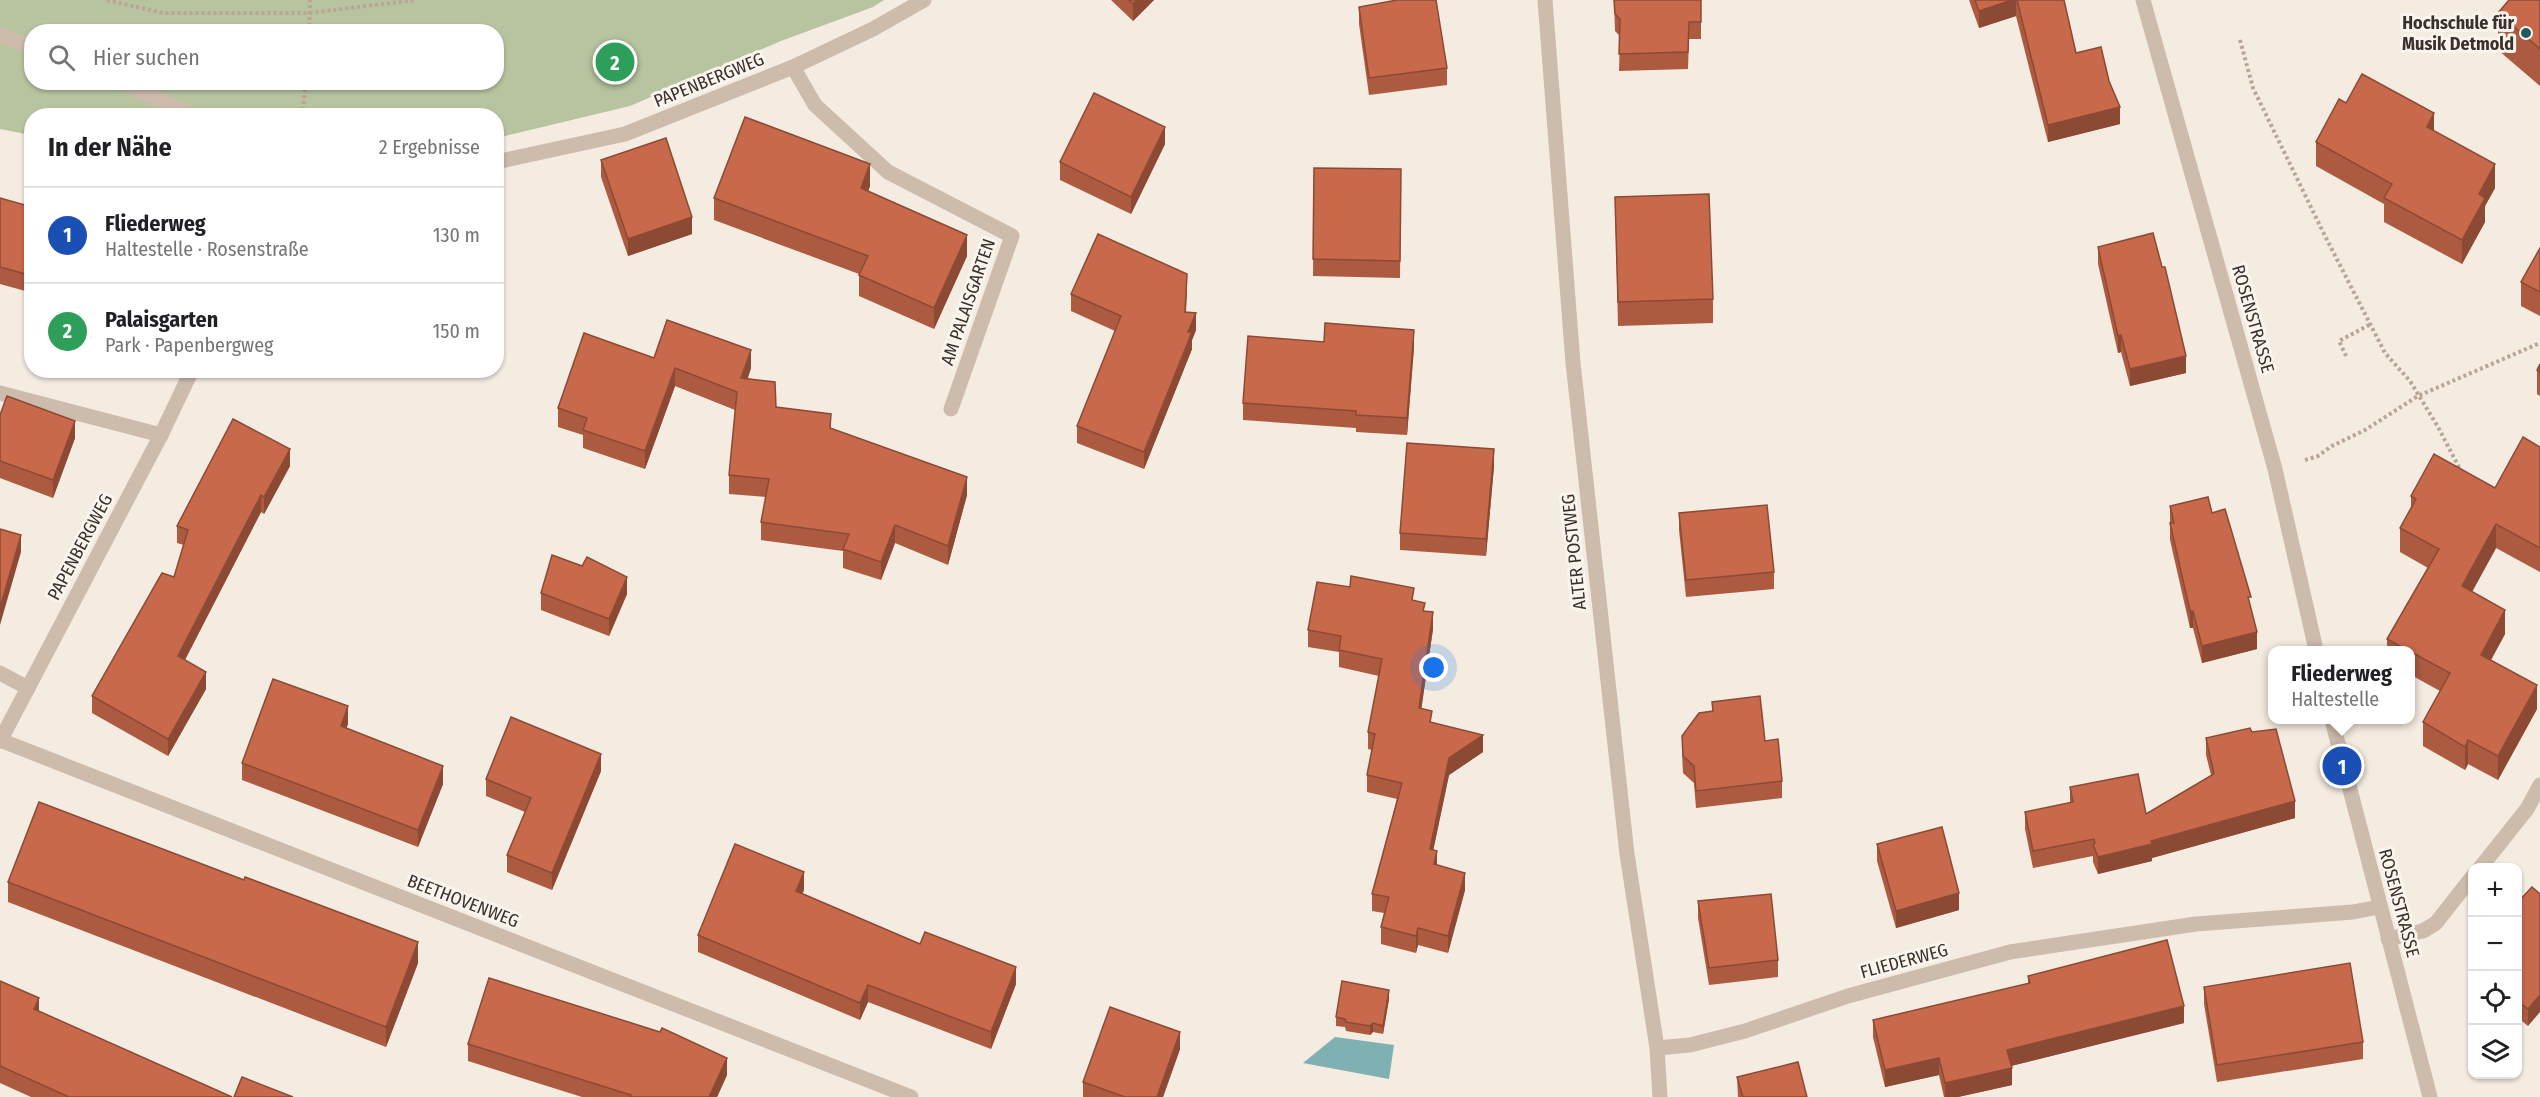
<!DOCTYPE html>
<html lang="de">
<head>
<meta charset="utf-8">
<style>
	:root { --surface:#fff; --page:#f2f2f2; --text:#202124; --muted:#757577; --line:#e0e0e0; --accent:#1f5a5e }
	body { margin:0; font-family:"Fira Sans Condensed",sans-serif; background:var(--page); color:var(--text) }
	.controls { position:absolute; right:18px; bottom:18px; display:grid; overflow:hidden; border-radius:12px; box-shadow:0 2px 4px #0004 }
	.controls button { width:54px; height:54px; display:grid; place-items:center; padding:0; border:0; border-bottom:2px solid var(--line); background:var(--surface); color:var(--text); font:30px sans-serif }
	.you { position:absolute; left:1434px; top:668px; width:21px; height:21px; margin:-15px; border:4px solid #fff; border-radius:50%; background:#1a73e8; box-shadow:0 0 0 9px #1a73e833 }
	.badge { display:grid; place-items:center; width:39px; height:39px; border-radius:50%; background:var(--accent); color:#fff; font-size:20px; font-weight:700 }
	.pin { position:absolute; translate:-50% -50%; border:3px solid #fff; box-shadow:0 2px 6px #0006 }
	.popup { position:absolute; left:2268px; top:646px; width:147px; height:78px; box-sizing:border-box; display:grid; place-content:center; border-radius:12px; background:var(--surface); filter:drop-shadow(0 2px 4px #0005); font-size:20px; white-space:nowrap; color:var(--muted) }
	.popup b { font-size:22px; color:var(--text) }
	.popup::after { content:''; position:absolute; left:50%; top:100%; margin-left:-12px; border:12px solid transparent; border-top-color:var(--surface) }
	.list { margin:0; padding:0; list-style:none }
	h2 { display:flex; justify-content:space-between; align-items:center; height:78px; margin:0; padding:0 24px; font-size:26px }
	h2 small { font-size:20px; font-weight:400; color:var(--muted) }
	.list li { display:grid; grid-template-columns:39px 1fr auto; gap:18px; align-items:center; box-sizing:border-box; height:96px; padding:0 24px; border-top:2px solid var(--line) }
	.list b { display:block; font-size:22px; white-space:nowrap }
	.list p { margin:0; font-size:20px; white-space:nowrap; color:var(--muted) }
	.list em { font-size:20px; font-style:normal; color:var(--muted) }
	.icon { flex:none; width:33px; height:33px; fill:none; stroke:currentColor; stroke-width:2; stroke-linecap:round; stroke-linejoin:round }
	.map { position:relative; flex:none; width:2540px; height:1097px; overflow:hidden }
	.search { position:absolute; background:var(--surface); box-shadow:0 2px 4px #0004; left:24px; top:24px; width:480px; height:66px; display:flex; align-items:center; gap:15px; box-sizing:border-box; padding:0 21px; border-radius:24px; color:var(--muted); font-size:22px }
	.panel { position:absolute; background:var(--surface); box-shadow:0 2px 4px #0004; left:24px; top:108px; width:480px; height:270px; border-radius:24px }
	.map>svg:first-child { display:block }
	.green { fill:#b8c4a0; fill-rule:evenodd }
	.water { fill:#7fb0b2 }
	.lines { fill:none; stroke-linecap:round; stroke-linejoin:round }
	.path { stroke:#b9a596; stroke-width:4; stroke-dasharray:3 3; stroke-linecap:butt }
	.lane { stroke:#cdbbac; stroke-width:15 }
	.street { stroke:#cdbbac; stroke-width:15 }
	.wall { fill:#ac5a40 }
	.shaded-wall { fill:#8c4a34 }
	.building { fill:#c8694b; stroke:#8c4a34; stroke-width:1.5 }
	.poi-dot { fill:#1f5a5e; stroke:#fbf5ee; stroke-width:2 }
	.labels { text-anchor:middle; stroke-width:6; stroke-linejoin:round; paint-order:stroke }
	.poi-label { font-size:18px; font-weight:bold; fill:#3b302b; stroke:#fbf5ee; text-anchor:end }
	.street-label { font-size:18px; fill:#3b302b; stroke:#fbf5ee }
</style>
</head>
<body>
<div class="map">
<svg width="2540" height="1097" viewBox="0 0 2540 1097">
	<rect width="100%" height="100%" fill="#f4ebe1"/>
	<!-- green -->
	<path class="green" d="M0,0H884L873,7L781,41L630,106L497,138L496,116H32L31,135L0,129ZM32,32H496V82H32Z"/>
	<!-- water -->
	<polygon class="water" points="1335,1037 1394,1045 1389,1079 1303,1063"/>
	<g class="lines">
		<!-- path -->
		<g class="path">
			<polyline points="107,0 163,13 309,13 415,0"/>
			<polyline points="309,32 310,0"/>
			<polyline points="2240,40 2253,88 2324,234 2385,353 2410,381 2438,427 2461,471"/>
			<polyline points="302,116 306,82"/>
			<polyline points="2346,356 2339,341 2371,324"/>
			<polyline points="2305,460 2318,456 2332,446 2365,430 2418,396 2540,343"/>
		</g>
		<!-- lane -->
		<g class="lane">
			<polyline points="0,35 32,47"/>
			<polyline points="120,82 196,116"/>
			<polyline points="0,673 28,688"/>
			<polyline points="2480,868 2527,809 2540,785"/>
			<polyline points="2388,939 2423,931 2436,923 2472,877"/>
		</g>
		<!-- street -->
		<g class="street">
			<polyline points="1545,0 1573,363 1627,854 1657,1048 1660,1097"/>
			<polyline points="2143,0 2275,469 2316,650"/>
			<polyline points="793,67 815,105 888,172 1012,236 951,409"/>
			<polyline points="496,162 625,134 793,67 873,29 924,0"/>
			<polyline points="0,393 161,435"/>
			<polyline points="2332,720 2430,1097"/>
			<polyline points="0,740 911,1097"/>
			<polyline points="0,741 161,435 192,370"/>
			<polyline points="1657,1048 1690,1045 1745,1031 1848,996 2010,952 2196,924 2353,912 2379,907"/>
		</g>
	</g>
	<!-- wall -->
	<g class="wall">
		<polygon points="1111,0 1154,0 1133,21"/>
		<polygon points="1614,0 1701,0 1701,39 1689,39 1688,69 1619,71 1620,36 1615,31"/>
		<polygon points="1969,0 2064,0 2076,53 2120,124 2048,142 2016,16 1979,28"/>
		<polygon points="2540,0 2540,86 2498,50 2498,13"/>
		<polygon points="1359,7 1447,68 1447,85 1369,95 1359,24"/>
		<polygon points="2346,103 2434,131 2495,188 2485,206 2485,222 2462,264 2384,222 2384,204 2316,166 2316,142"/>
		<polygon points="1165,144 1131,214 1060,180 1060,162"/>
		<polygon points="601,160 692,234 628,256 601,177"/>
		<polygon points="1314,168 1401,169 1400,278 1313,276"/>
		<polygon points="870,186 868,191 967,256 934,329 859,296 859,274 714,220 714,198"/>
		<polygon points="1615,197 1713,299 1713,323 1618,326"/>
		<polygon points="0,198 32,207 32,286 31,286 29,292 0,284"/>
		<polygon points="2098,247 2186,373 2130,386 2121,352 2118,353 2098,264"/>
		<polygon points="2540,248 2540,316 2521,306 2521,282"/>
		<polygon points="1187,291 1186,312 1196,330 1192,340 1192,349 1144,469 1077,443 1077,426 1115,331 1071,311 1071,294"/>
		<polygon points="1324,342 1414,347 1407,435 1356,432 1356,428 1243,420 1243,403"/>
		<polygon points="654,358 751,368 748,378 776,407 831,429 967,495 948,565 895,543 881,580 843,568 843,551 761,540 761,522 766,497 729,494 729,475 735,410 675,386 645,469 583,448 583,435 558,427 558,408"/>
		<polygon points="2540,364 2540,396 2537,394 2537,370"/>
		<polygon points="0,415 75,438 53,498 0,478"/>
		<polygon points="2540,447 2540,572 2496,548 2472,592 2505,634 2491,660 2537,709 2498,780 2468,764 2465,770 2423,746 2423,722 2440,691 2411,675 2411,651 2387,651 2387,639 2428,568 2400,552 2400,528 2411,509 2411,496 2495,488"/>
		<polygon points="290,466 264,514 261,512 185,660 206,689 168,756 92,713 92,696 174,577 184,545 177,543 177,526"/>
		<polygon points="1494,466 1486,556 1400,550 1400,533"/>
		<polygon points="2170,506 2251,608 2257,649 2202,663 2193,628 2190,628 2170,540"/>
		<polygon points="1679,513 1774,572 1774,589 1686,597 1679,530"/>
		<polygon points="541,593 627,594 609,636 541,610"/>
		<polygon points="1414,601 1425,611 1433,629 1421,709 1432,723 1483,752 1449,775 1433,850 1437,865 1465,890 1448,953 1418,945 1416,953 1381,944 1381,927 1384,913 1372,911 1372,894 1397,799 1367,792 1367,775 1372,750 1368,749 1368,732 1379,676 1339,667 1339,652 1308,647 1308,630"/>
		<polygon points="1712,702 1765,741 1782,781 1782,798 1696,808 1694,783 1683,773 1682,753 1682,736 1712,711"/>
		<polygon points="348,724 346,728 443,784 418,847 242,780 242,763"/>
		<polygon points="2206,738 2295,818 2152,858 2152,861 2098,874 2093,862 2093,856 2033,868 2025,829 2025,812 2070,803 2070,787 2146,814 2211,775 2206,755"/>
		<polygon points="601,771 552,890 507,872 507,855 525,812 486,796 486,779"/>
		<polygon points="1877,844 1959,910 1896,928 1877,861"/>
		<polygon points="8,882 418,963 386,1047 8,902"/>
		<polygon points="2532,887 2528,1026 2517,1017 2517,903"/>
		<polygon points="804,890 802,894 1016,984 991,1049 868,1002 860,1020 698,952 698,935"/>
		<polygon points="1698,901 1778,960 1778,977 1709,985 1698,918"/>
		<polygon points="2028,976 2184,1023 2011,1066 2012,1085 1958,1097 1944,1097 1939,1075 1885,1087 1873,1037 1873,1020 2028,984"/>
		<polygon points="0,981 39,1011 232,1097 31,1097 0,1083"/>
		<polygon points="2204,987 2363,1042 2363,1059 2217,1082 2204,1004"/>
		<polygon points="1389,999 1383,1034 1373,1032 1370,1035 1346,1031 1345,1027 1336,1026 1336,1017"/>
		<polygon points="660,1032 727,1075 717,1097 582,1097 468,1061 468,1044"/>
		<polygon points="1180,1049 1163,1097 1083,1097 1083,1082"/>
		<polygon points="1737,1077 1807,1097 1738,1097"/>
	</g>
	<!-- shaded-wall -->
	<g class="shaded-wall">
		<polygon points="1137,0 1154,0 1133,21 1133,4"/>
		<polygon points="2012,0 2016,0 2016,16 1979,28 1979,11"/>
		<polygon points="2120,107 2120,124 2048,142 2048,125"/>
		<polygon points="2434,113 2434,137 2427,127"/>
		<polygon points="1165,127 1165,144 1131,214 1131,197"/>
		<polygon points="870,164 870,186 861,210 861,188"/>
		<polygon points="2495,164 2495,188 2485,206 2485,222 2462,264 2462,240 2479,194"/>
		<polygon points="692,217 692,234 628,256 628,239"/>
		<polygon points="967,235 967,256 934,329 934,308"/>
		<polygon points="31,269 31,286 29,292 29,275"/>
		<polygon points="1196,313 1196,330 1192,340 1192,349 1144,469 1144,452 1188,332"/>
		<polygon points="1414,330 1414,347 1407,435 1407,418"/>
		<polygon points="2121,335 2121,352 2118,353 2118,336"/>
		<polygon points="751,350 751,368 741,396 741,378"/>
		<polygon points="2186,356 2186,373 2130,386 2130,369"/>
		<polygon points="675,368 675,386 645,469 645,451"/>
		<polygon points="75,421 75,438 53,498 53,480"/>
		<polygon points="290,449 290,466 264,514 264,497"/>
		<polygon points="1494,449 1494,466 1486,556 1486,539"/>
		<polygon points="967,477 967,495 948,565 948,546"/>
		<polygon points="261,495 261,512 178,673 178,656"/>
		<polygon points="2496,524 2496,548 2462,610 2462,586"/>
		<polygon points="895,525 895,543 881,580 881,562"/>
		<polygon points="21,535 21,552 0,625 0,608"/>
		<polygon points="627,577 627,594 609,636 609,619"/>
		<polygon points="2505,610 2505,634 2481,678 2481,655"/>
		<rect x="2190" y="611" width="3" height="17"/>
		<polygon points="1433,612 1433,629 1419,725 1419,708"/>
		<polygon points="2257,632 2257,649 2202,663 2202,646"/>
		<polygon points="206,672 206,689 168,756 168,739"/>
		<polygon points="2537,685 2537,709 2498,780 2498,756"/>
		<polygon points="348,706 348,724 341,743 341,726"/>
		<polygon points="1483,735 1483,752 1449,775 1430,866 1430,849 1449,758"/>
		<polygon points="2468,740 2468,764 2465,770 2465,747"/>
		<polygon points="601,754 601,771 552,890 552,873"/>
		<polygon points="443,766 443,784 418,847 418,830"/>
		<polygon points="2295,801 2295,818 2152,858 2152,861 2098,874 2098,857"/>
		<polygon points="1437,851 1437,868 1434,864"/>
		<polygon points="804,872 804,890 796,908 796,891"/>
		<polygon points="1465,873 1465,890 1448,953 1448,936"/>
		<polygon points="1959,893 1959,910 1896,928 1896,911"/>
		<polygon points="1418,928 1418,945 1416,953 1416,936"/>
		<polygon points="418,942 418,963 386,1047 386,1027"/>
		<polygon points="1016,967 1016,984 991,1049 991,1032"/>
		<polygon points="868,985 868,1002 860,1020 860,1003"/>
		<polygon points="1389,990 1389,999 1383,1034 1383,1026"/>
		<polygon points="2540,995 2540,1012 2528,1026 2528,1009"/>
		<polygon points="39,998 39,1015 34,1009"/>
		<polygon points="2184,1006 2184,1023 2007,1067 2007,1050"/>
		<polygon points="1373,1023 1373,1032 1370,1035 1370,1026"/>
		<polygon points="1180,1032 1180,1049 1163,1097 1157,1097"/>
		<polygon points="727,1058 727,1075 717,1097 709,1097"/>
		<polygon points="1939,1058 1939,1075 1885,1087 1885,1070"/>
		<polygon points="2012,1068 2012,1085 1958,1097 1945,1097 1945,1083"/>
	</g>
	<!-- building -->
	<g class="building">
		<polygon points="1129,0 1137,0 1133,4"/>
		<polygon points="1397,0 1436,0 1447,68 1369,78 1359,7"/>
		<polygon points="1614,0 1701,0 1701,22 1689,22 1688,52 1619,54 1620,19 1615,14"/>
		<polygon points="1975,0 2012,0 1979,11"/>
		<polygon points="2017,0 2064,0 2076,53 2101,47 2109,81 2120,107 2048,125"/>
		<polygon points="2509,0 2540,0 2540,49 2498,13"/>
		<polygon points="2362,74 2434,113 2427,127 2495,164 2479,194 2485,198 2462,240 2384,198 2392,184 2316,142 2339,99 2346,103"/>
		<polygon points="1094,93 1165,127 1131,197 1060,162"/>
		<polygon points="745,117 870,164 861,188 967,235 934,308 859,275 868,256 714,198"/>
		<polygon points="666,138 692,217 628,239 601,160"/>
		<polygon points="1314,168 1401,169 1400,261 1313,259"/>
		<polygon points="1709,194 1713,299 1618,302 1615,197"/>
		<polygon points="0,198 32,207 32,269 31,269 29,275 0,267"/>
		<polygon points="2153,233 2162,267 2165,267 2186,356 2130,369 2121,335 2118,336 2098,247"/>
		<polygon points="1098,234 1187,274 1185,312 1196,313 1188,332 1192,332 1144,452 1077,426 1121,316 1071,294"/>
		<polygon points="2540,248 2540,292 2521,282"/>
		<polygon points="667,320 751,350 741,378 775,382 776,407 831,414 830,428 967,477 948,546 895,525 881,562 843,549 849,534 761,522 769,479 729,475 737,392 675,368 645,451 583,430 587,418 558,408 584,333 654,358"/>
		<polygon points="1325,323 1414,330 1407,418 1356,415 1356,411 1243,403 1248,336 1324,342"/>
		<polygon points="2540,364 2540,372 2537,370"/>
		<polygon points="7,396 75,421 53,480 0,461 0,415"/>
		<polygon points="233,419 290,449 264,497 261,495 178,656 206,672 168,739 92,696 162,573 174,577 188,530 177,526"/>
		<polygon points="2523,437 2540,447 2540,548 2496,524 2462,586 2505,610 2481,655 2537,685 2498,756 2468,740 2465,747 2423,722 2450,673 2411,652 2411,651 2409,651 2387,639 2439,549 2400,528 2416,499 2411,496 2434,454 2495,488"/>
		<polygon points="1407,443 1494,449 1486,539 1400,533"/>
		<polygon points="2208,497 2212,513 2225,509 2251,597 2248,597 2257,632 2202,646 2193,611 2190,611 2170,523 2174,523 2170,506"/>
		<polygon points="1767,505 1774,572 1686,580 1679,513"/>
		<polygon points="0,529 21,535 0,608"/>
		<polygon points="552,555 582,566 587,557 627,577 609,619 541,593"/>
		<polygon points="1351,576 1414,588 1412,600 1425,603 1423,611 1433,612 1419,708 1432,711 1430,722 1483,735 1449,758 1430,849 1437,851 1434,864 1465,873 1448,936 1418,928 1416,936 1381,927 1389,897 1372,894 1402,783 1367,775 1375,734 1368,732 1382,659 1339,650 1341,636 1308,630 1317,582 1350,587"/>
		<polygon points="273,679 348,706 341,726 443,766 418,830 242,763"/>
		<polygon points="1760,696 1765,741 1778,739 1782,781 1696,791 1694,766 1683,756 1682,736 1699,713 1713,711 1712,702"/>
		<polygon points="511,717 601,754 552,873 507,855 531,798 486,779"/>
		<polygon points="2250,728 2252,732 2276,729 2295,801 2151,841 2152,844 2098,857 2093,845 2095,843 2094,839 2033,851 2025,812 2073,802 2070,787 2138,774 2146,814 2214,774 2206,738"/>
		<polygon points="39,802 244,880 245,877 418,942 386,1027 8,882"/>
		<polygon points="1942,827 1959,893 1896,911 1877,844"/>
		<polygon points="735,844 804,872 796,891 920,944 925,932 1016,967 991,1032 868,985 860,1003 698,935"/>
		<polygon points="2532,887 2540,894 2540,995 2528,1009 2517,1000 2517,903"/>
		<polygon points="1771,894 1778,960 1709,968 1698,901"/>
		<polygon points="2167,940 2184,1006 2007,1050 2012,1068 1945,1083 1939,1058 1885,1070 1873,1020 2030,983 2028,976"/>
		<polygon points="2350,963 2363,1042 2217,1065 2204,987"/>
		<polygon points="489,978 660,1032 662,1028 727,1058 709,1097 630,1097 631,1095 468,1044"/>
		<polygon points="0,981 39,998 34,1009 232,1097 66,1097 67,1096 0,1066"/>
		<polygon points="1342,981 1389,990 1383,1026 1373,1023 1370,1026 1346,1022 1345,1019 1336,1017"/>
		<polygon points="1110,1007 1180,1032 1157,1097 1125,1097 1083,1082"/>
		<polygon points="1798,1062 1807,1097 1743,1097 1737,1077"/>
		<polygon points="242,1077 293,1097 234,1097"/>
	</g>
	<!-- markers -->
	<circle class="poi-dot" cx="2526" cy="33" r="6"/>
	<g class="labels">
		<!-- poi labels -->
		<g class="poi-label">
			<text x="2514" y="29">Hochschule für<tspan x="2514" dy="21">Musik Detmold</tspan></text>
		</g>
		<!-- street labels -->
		<g class="street-label">
			<text transform="translate(709 80) rotate(-22)" y="6">PAPENBERGWEG</text>
			<text transform="translate(968 302) rotate(-71)" y="6">AM PALAISGARTEN</text>
			<text transform="translate(2253 319) rotate(74)" y="6">ROSENSTRASSE</text>
			<text transform="translate(80 547) rotate(-62)" y="6">PAPENBERGWEG</text>
			<text transform="translate(1574 552) rotate(-96)" y="6">ALTER POSTWEG</text>
			<text transform="translate(463 901) rotate(21)" y="6">BEETHOVENWEG</text>
			<text transform="translate(2399 903) rotate(75)" y="6">ROSENSTRASSE</text>
			<text transform="translate(1904 961) rotate(-15)" y="6">FLIEDERWEG</text>
		</g>
	</g>
</svg>
<div class="controls">
<button>+</button>
<button>−</button>
<button><svg class="icon" aria-label="locate" viewBox="0 0 24 24"><circle cx="12" cy="12" r="6"/><path d="M12 2v4M12 18v4M2 12h4M18 12h4"/></svg></button>
<button><svg class="icon" aria-label="layers" viewBox="0 0 24 24"><path d="M12 4l9 5-9 5-9-5zM3 14l9 5 9-5"/></svg></button>
</div>
<div class="you"></div>
<div class="pin badge" style="left:2342px;top:766px;background:#1a4fb4">1</div>
<div class="popup"><b>Fliederweg</b>Haltestelle</div>
<div class="pin badge" style="left:615px;top:62px;background:#2e9e5b">2</div>
<div class="search"><svg class="icon" aria-label="search" viewBox="0 0 24 24"><circle cx="10" cy="10" r="6"/><path d="M15 15l6 6"/></svg>Hier suchen</div>
<section class="panel">
<h2>In der Nähe<small>2 Ergebnisse</small></h2>
<ul class="list">
<li><span class="badge" style="background:#1a4fb4">1</span><div><b>Fliederweg</b><p>Haltestelle · Rosenstraße</p></div><em>130 m</em></li>
<li><span class="badge" style="background:#2e9e5b">2</span><div><b>Palaisgarten</b><p>Park · Papenbergweg</p></div><em>150 m</em></li>
</ul>
</section>
</div>
</body>
</html>
